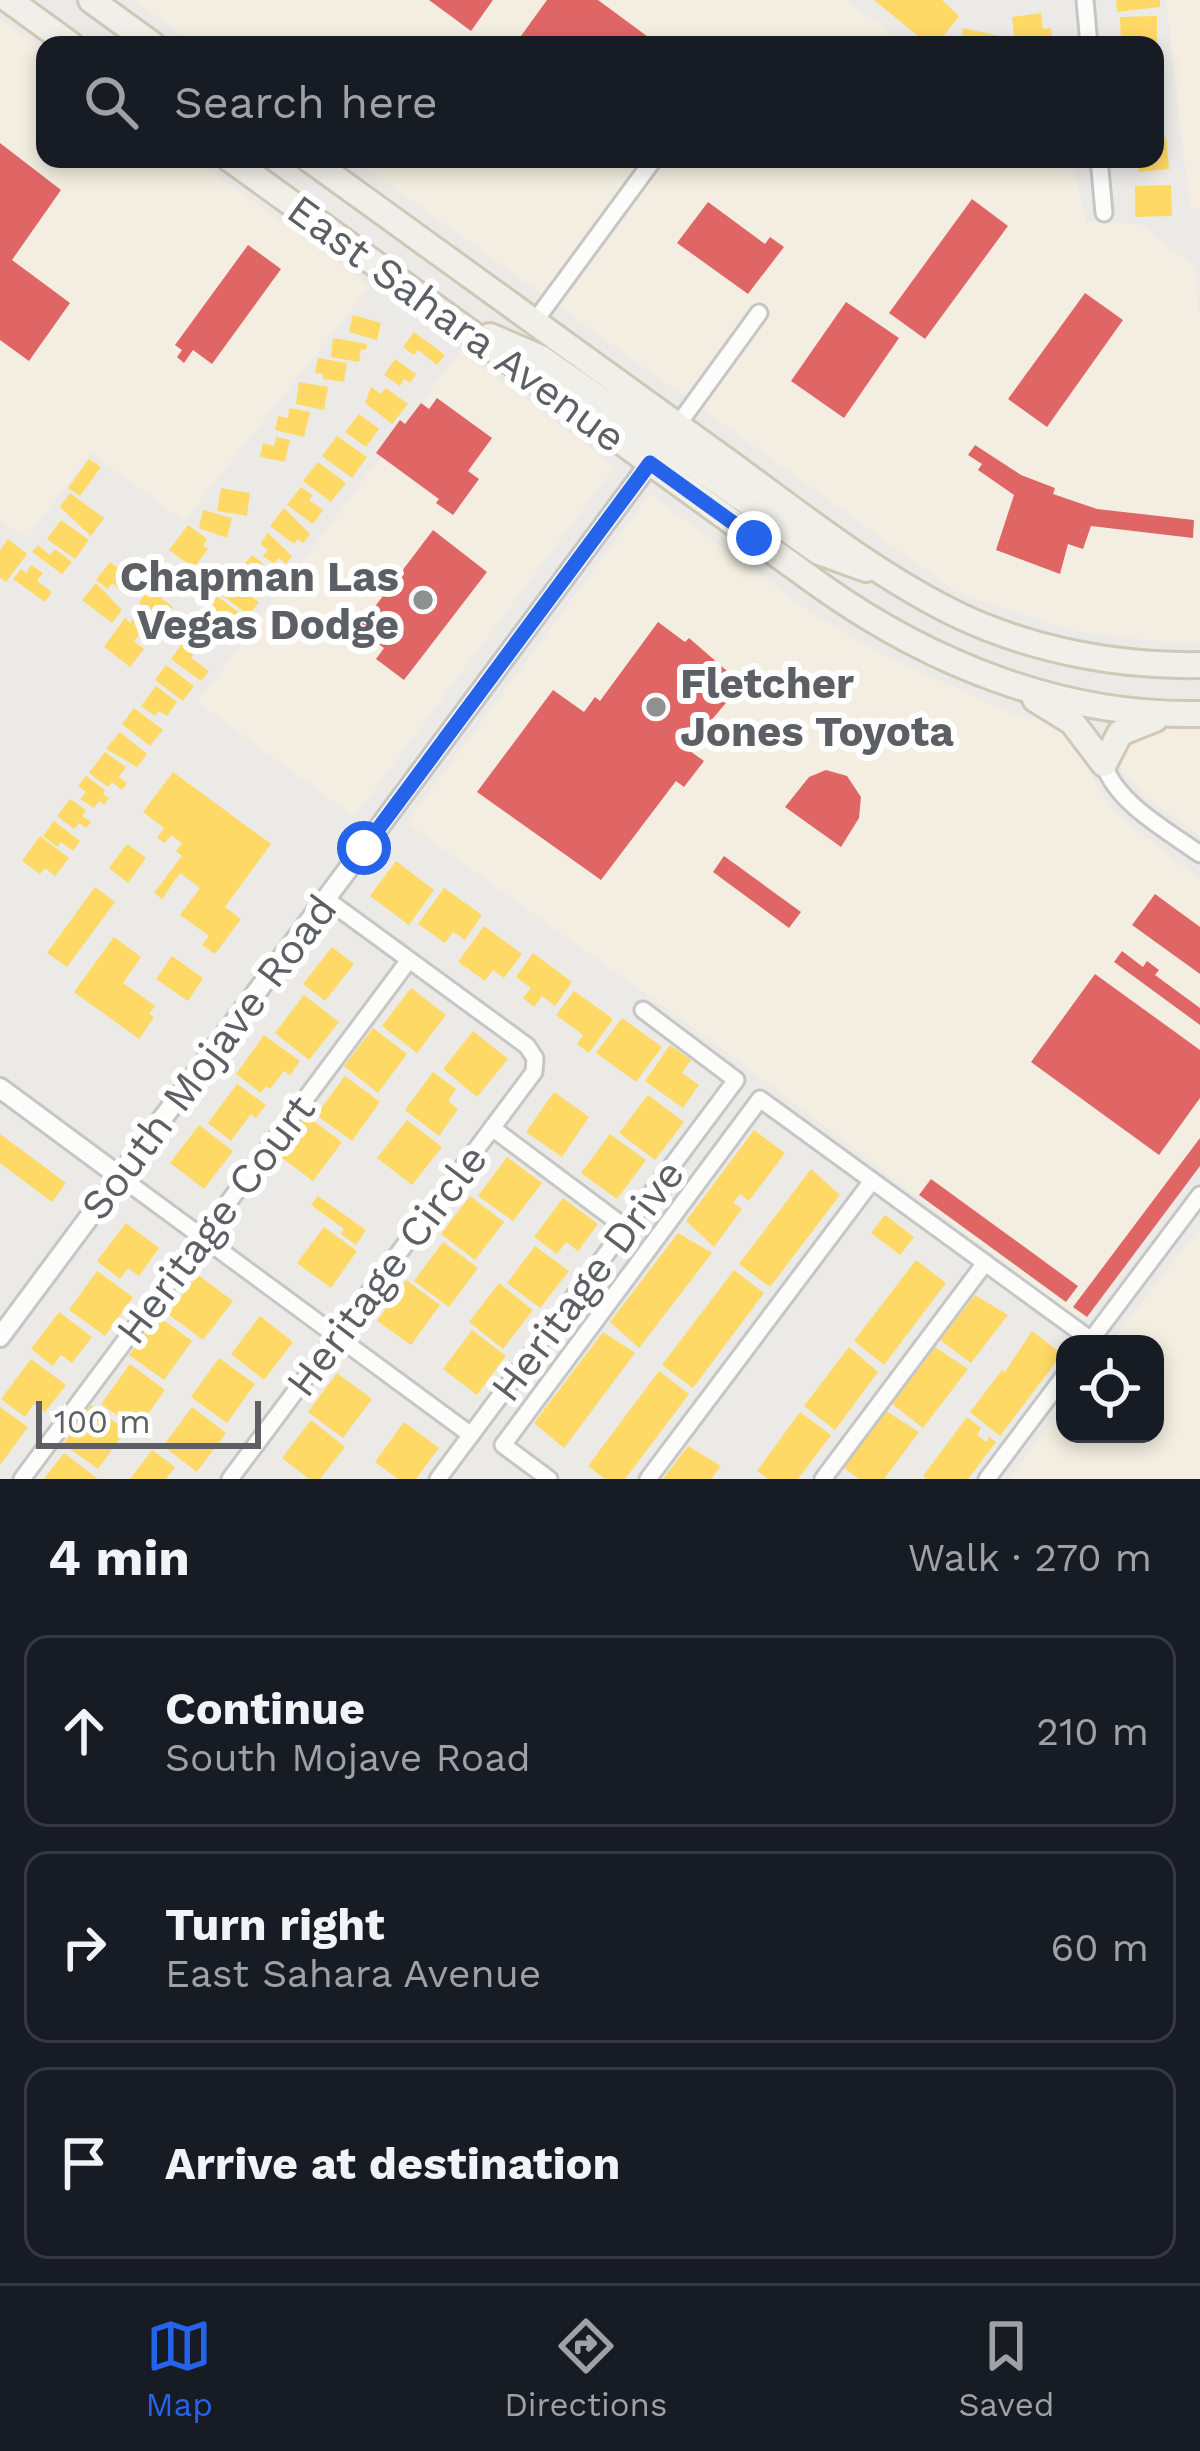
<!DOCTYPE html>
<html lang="en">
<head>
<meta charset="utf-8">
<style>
	:root { --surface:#171b24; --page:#20242c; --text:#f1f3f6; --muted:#9ea1a6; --line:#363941; --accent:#2563eb }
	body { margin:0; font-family:"Work Sans",sans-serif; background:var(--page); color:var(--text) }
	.controls { position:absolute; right:36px; bottom:36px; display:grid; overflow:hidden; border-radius:24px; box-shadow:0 6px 18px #0003 }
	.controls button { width:108px; height:108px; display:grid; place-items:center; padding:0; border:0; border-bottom:3px solid var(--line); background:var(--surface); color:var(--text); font:60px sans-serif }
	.scale { position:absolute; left:36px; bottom:30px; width:225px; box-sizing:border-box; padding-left:12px; border:6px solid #5c5f63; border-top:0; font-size:33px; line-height:42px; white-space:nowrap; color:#5c5f63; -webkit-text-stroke:9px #fff; paint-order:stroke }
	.stop { position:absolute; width:36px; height:36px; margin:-27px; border:9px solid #2563eb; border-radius:50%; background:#fff }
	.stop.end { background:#2563eb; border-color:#fff; box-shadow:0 3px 12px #0008 }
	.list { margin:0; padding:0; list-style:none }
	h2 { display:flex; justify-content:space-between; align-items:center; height:156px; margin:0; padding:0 48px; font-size:51px }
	h2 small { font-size:39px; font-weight:400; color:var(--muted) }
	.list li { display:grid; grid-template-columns:78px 1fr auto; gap:36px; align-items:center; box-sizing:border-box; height:192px; margin:0 24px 24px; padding:0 24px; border:3px solid var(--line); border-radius:24px }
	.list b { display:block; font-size:45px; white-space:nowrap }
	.list p { margin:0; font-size:39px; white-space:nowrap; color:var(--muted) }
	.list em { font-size:39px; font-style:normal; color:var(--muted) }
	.icon { flex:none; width:66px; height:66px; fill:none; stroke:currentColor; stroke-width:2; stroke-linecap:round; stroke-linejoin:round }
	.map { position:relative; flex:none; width:1200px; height:1479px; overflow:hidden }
	.search { position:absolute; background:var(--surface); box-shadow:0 6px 18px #0003; left:36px; right:36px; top:36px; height:132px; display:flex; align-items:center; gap:30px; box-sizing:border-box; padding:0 42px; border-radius:24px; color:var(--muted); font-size:45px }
	.sheet { height:804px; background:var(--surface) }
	nav { display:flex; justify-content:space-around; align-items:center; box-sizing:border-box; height:168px; border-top:3px solid var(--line); background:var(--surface); font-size:33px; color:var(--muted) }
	nav a { display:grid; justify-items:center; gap:6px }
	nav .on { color:var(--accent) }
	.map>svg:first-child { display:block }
	.commercial { fill:#f3eee1 }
	.homes { fill:#ffd966 }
	.shops { fill:#e06666 }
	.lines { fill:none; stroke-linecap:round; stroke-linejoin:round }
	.minor-casing { stroke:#c6c6c6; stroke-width:21 }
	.tertiary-casing { stroke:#c6c6c6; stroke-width:24 }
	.primary-casing { stroke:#d0c8b7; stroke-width:30 }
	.minor { stroke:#fcfcfb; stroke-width:15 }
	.tertiary { stroke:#fcfcfb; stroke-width:18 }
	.primary { stroke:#f1efe9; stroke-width:24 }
	.route { stroke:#2563eb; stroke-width:15 }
	.poi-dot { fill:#8e9091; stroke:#fff; stroke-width:4.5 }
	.labels { text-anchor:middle; stroke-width:12; stroke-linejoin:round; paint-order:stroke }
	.street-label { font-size:42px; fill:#5c5f63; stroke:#fff }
	.poi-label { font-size:42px; font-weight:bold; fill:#5c5f63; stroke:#fff; text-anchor:end }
</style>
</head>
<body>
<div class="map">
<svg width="1200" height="1479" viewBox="0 0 1200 1479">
	<rect width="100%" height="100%" fill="#ebeae6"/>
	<!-- commercial -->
	<g class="commercial">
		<polygon points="134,0 846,0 906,45 196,45"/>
		<polygon points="1166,0 1200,0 1200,208 1190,209"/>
		<polygon points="0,19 45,52 45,159 194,159 370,286 184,521 91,453 26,539 0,520"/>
		<polygon points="354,159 1056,159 1075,173 1086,222 1140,224 1195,267 1200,320 1200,642 1157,641 1074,631 958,593"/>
		<polygon points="460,351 615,466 354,817 198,702"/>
		<polygon points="650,494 806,609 875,651 1012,714 1060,724 1113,811 1200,880 1200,1166 1081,1321 721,1048 407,823"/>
		<polygon points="1200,724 1200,836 1145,797 1122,771 1117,756 1137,733"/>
		<polygon points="1200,1227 1200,1479 1009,1479 1065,1405 1065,1434 1155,1434 1155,1344 1111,1344"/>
	</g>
	<!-- homes -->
	<g class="homes">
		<polygon points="874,0 942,0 959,16 937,45 929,45"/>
		<polygon points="1116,0 1160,0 1160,7 1117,12"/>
		<polygon points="1041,13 1043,29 1051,28 1053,45 1015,45 1012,17"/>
		<polygon points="1157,16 1157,45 1121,45 1120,17"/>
		<polygon points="963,28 1005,37 1003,45 960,45"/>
		<polygon points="1166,137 1169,169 1139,172 1137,159 1155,159 1155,138"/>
		<polygon points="1171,185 1172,216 1135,217 1135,186"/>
		<polygon points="353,315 381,323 377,340 349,332"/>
		<polygon points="414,332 445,355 437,365 418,350 414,355 403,347"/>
		<polygon points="333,338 367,344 366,350 361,349 359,362 331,357"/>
		<polygon points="318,358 347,363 344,382 323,379 323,374 315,373"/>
		<polygon points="395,359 416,374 410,383 404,379 400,386 384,375"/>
		<polygon points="299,382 328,387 324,410 296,404"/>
		<polygon points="371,387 381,394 386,388 408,404 392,424 365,403"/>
		<polygon points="289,408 310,412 304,437 275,430 278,416 288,418"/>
		<polygon points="359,414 379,429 366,447 345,432"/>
		<polygon points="337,436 367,457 352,478 322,456"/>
		<polygon points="276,437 290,440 285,462 260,457 263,443 274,446"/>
		<polygon points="89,459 101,467 80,496 68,488"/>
		<polygon points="318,462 346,483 331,502 303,481"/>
		<polygon points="301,487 313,495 309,500 323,510 313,524 287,505"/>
		<polygon points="221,488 250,493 247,516 217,511"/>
		<polygon points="70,493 104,518 91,536 60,507"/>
		<polygon points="284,508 310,534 303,543 298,539 294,544 270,526"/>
		<polygon points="203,510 232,518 227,538 199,528"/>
		<polygon points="61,520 89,540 75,559 47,539"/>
		<polygon points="188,525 207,539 203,546 208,549 194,568 169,550"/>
		<polygon points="268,533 292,556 286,564 279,558 274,564 263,556 268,550 260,544"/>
		<polygon points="8,539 27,554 6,582 0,577 0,550"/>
		<polygon points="38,545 50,555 55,549 72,562 62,574 32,552"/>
		<polygon points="252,555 264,564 259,569 272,579 268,585 260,579 255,585 238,572"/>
		<polygon points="110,562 126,574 121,580 129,586 124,593 112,583 108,589 96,580"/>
		<polygon points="31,565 43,573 37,581 52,592 45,602 13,579 21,569 26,573"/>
		<polygon points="233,576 254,591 250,596 259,602 249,615 220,594"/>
		<polygon points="96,583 122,610 112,623 82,600"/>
		<polygon points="149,589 173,607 160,624 139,602"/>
		<polygon points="217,596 245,617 231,636 203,615"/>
		<polygon points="140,610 160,625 148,641 140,634 134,641 144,649 130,667 104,647 125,618 130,623"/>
		<polygon points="182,644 194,653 191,658 209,671 201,681 171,659"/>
		<polygon points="166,665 194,686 183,701 155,680"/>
		<polygon points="156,686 177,702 167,716 159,711 155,716 141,706"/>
		<polygon points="134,708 163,730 150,746 122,724"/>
		<polygon points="120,732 147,754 137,767 106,749"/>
		<polygon points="105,752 126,767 119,777 127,783 122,790 112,782 108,787 89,773"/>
		<polygon points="173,772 271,844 225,907 241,919 215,954 202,945 209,936 180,915 200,888 180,873 162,899 154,893 182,856 176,851 182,843 171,835 165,843 157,838 164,828 143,812"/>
		<polygon points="86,776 105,790 103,794 109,798 104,805 99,801 94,808 80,799 86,792 78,786"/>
		<polygon points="70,799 86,810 82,816 91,822 86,828 79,823 74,829 57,816"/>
		<polygon points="54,821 80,841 73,851 61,842 58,847 43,836"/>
		<polygon points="40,836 69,858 55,876 45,868 40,874 22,861"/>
		<polygon points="127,844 146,858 128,883 109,868"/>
		<polygon points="396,861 434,890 409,925 370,896"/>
		<polygon points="95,887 115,902 67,967 47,953"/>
		<polygon points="444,888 482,915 465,940 453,932 445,943 418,924"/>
		<polygon points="484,926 522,954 504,978 493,970 485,981 458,962"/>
		<polygon points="114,937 141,957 123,983 155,1006 149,1014 154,1017 139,1039 74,992"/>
		<polygon points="332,947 354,964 325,1001 303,984"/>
		<polygon points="533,953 572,982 555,1006 542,996 534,1007 523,998 531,988 516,977"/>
		<polygon points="172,956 203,978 188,1001 156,979"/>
		<polygon points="411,988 446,1015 417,1053 382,1026"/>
		<polygon points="574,991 613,1019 589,1053 577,1044 583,1035 556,1015"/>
		<polygon points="304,995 339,1022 309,1060 275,1033"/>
		<polygon points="622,1018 662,1047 636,1082 596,1053"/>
		<polygon points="373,1028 407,1054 378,1093 344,1066"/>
		<polygon points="473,1031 508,1059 477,1097 443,1069"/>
		<polygon points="264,1035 300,1061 290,1075 284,1071 270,1089 266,1086 261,1093 236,1074"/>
		<polygon points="670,1045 691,1060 682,1073 699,1085 683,1108 645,1081"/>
		<polygon points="433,1072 456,1089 448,1101 458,1109 439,1136 405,1110"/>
		<polygon points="345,1076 380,1102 352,1141 316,1115"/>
		<polygon points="237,1084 266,1105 256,1118 251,1114 231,1141 208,1123"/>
		<polygon points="554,1092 589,1117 562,1157 526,1132"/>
		<polygon points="648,1095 684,1122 655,1160 619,1133"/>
		<polygon points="307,1116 342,1142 313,1181 278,1155"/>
		<polygon points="407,1120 442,1147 412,1185 377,1158"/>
		<polygon points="199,1125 233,1151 204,1189 170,1163"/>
		<polygon points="754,1130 785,1153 749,1201 740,1194 733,1203 742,1209 714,1247 686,1221"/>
		<polygon points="0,1134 66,1183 52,1202 0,1163"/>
		<polygon points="610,1134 646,1160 617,1199 581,1173"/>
		<polygon points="507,1157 542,1183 513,1221 478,1196"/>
		<polygon points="811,1169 840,1195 770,1287 739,1264"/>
		<polygon points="318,1196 366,1230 356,1245 341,1234 344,1229 311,1205"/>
		<polygon points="470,1196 504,1222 475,1260 441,1234"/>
		<polygon points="563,1198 598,1224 578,1251 566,1242 557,1254 534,1237"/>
		<polygon points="885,1215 914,1237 900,1255 871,1233"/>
		<polygon points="126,1223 159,1248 139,1276 128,1268 120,1279 97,1261"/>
		<polygon points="324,1227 357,1251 331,1288 297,1263"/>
		<polygon points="678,1233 712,1253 639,1348 610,1322"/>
		<polygon points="443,1242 478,1268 449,1307 414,1281"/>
		<polygon points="535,1246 569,1271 540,1308 507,1283"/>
		<polygon points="916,1260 946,1283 884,1365 854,1341"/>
		<polygon points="734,1270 764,1293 693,1388 662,1365"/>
		<polygon points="97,1271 133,1297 105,1336 69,1310"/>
		<polygon points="198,1275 233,1301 203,1340 168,1314"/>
		<polygon points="406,1280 440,1305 411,1345 377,1321"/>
		<polygon points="499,1283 533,1310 503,1349 469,1322"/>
		<polygon points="975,1295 1008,1315 971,1363 940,1340"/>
		<polygon points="59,1312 92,1337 72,1363 61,1355 53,1366 31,1349"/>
		<polygon points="158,1316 192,1341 164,1380 129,1355"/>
		<polygon points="260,1316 293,1342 264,1380 231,1354"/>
		<polygon points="472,1330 506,1356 477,1395 443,1369"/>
		<polygon points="1032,1331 1062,1354 1000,1436 970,1412 1002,1370 1005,1372"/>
		<polygon points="603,1332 635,1353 564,1448 534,1423"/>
		<polygon points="849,1347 878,1372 835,1430 804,1406"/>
		<polygon points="935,1347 968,1369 923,1428 892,1404"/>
		<polygon points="219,1358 255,1384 227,1423 191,1397"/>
		<polygon points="31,1359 66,1385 45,1412 34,1404 25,1417 1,1399"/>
		<polygon points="130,1364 165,1390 137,1429 101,1404"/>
		<polygon points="659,1371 689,1394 625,1479 605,1479 588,1466"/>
		<polygon points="337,1373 372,1399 343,1438 308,1412"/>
		<polygon points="91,1405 126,1430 98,1469 63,1444"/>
		<polygon points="0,1407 28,1427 0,1465"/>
		<polygon points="192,1407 226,1433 197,1472 163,1446"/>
		<polygon points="886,1411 919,1432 884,1479 859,1479 844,1468"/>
		<polygon points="800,1412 831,1435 798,1479 768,1479 757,1471"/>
		<polygon points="967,1417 981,1428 977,1435 986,1442 989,1437 996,1442 968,1479 926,1479 923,1476"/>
		<polygon points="311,1420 345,1447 320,1479 309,1479 282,1458"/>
		<polygon points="404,1422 439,1448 416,1479 398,1479 375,1462"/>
		<polygon points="688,1446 721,1466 711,1479 663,1479"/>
		<polygon points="152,1450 175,1467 166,1479 130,1479"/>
		<polygon points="64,1453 98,1479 44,1479"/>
	</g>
	<!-- shops -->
	<g class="shops">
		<polygon points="429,0 493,0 471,31"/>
		<polygon points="547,0 598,0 659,45 524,45 518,40"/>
		<polygon points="0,143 61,190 12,260 70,303 29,361 0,340"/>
		<polygon points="972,199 1008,226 925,339 889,313"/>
		<polygon points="708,202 765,244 770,237 784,247 748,294 677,243"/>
		<polygon points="248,245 281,269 212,364 193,350 184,363 177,357 182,350 175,345"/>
		<polygon points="1085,293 1123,320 1047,427 1008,399"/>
		<polygon points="846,302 899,338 844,418 791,381"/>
		<polygon points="437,398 492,438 468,471 479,479 453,515 436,503 439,499 376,453 400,420 405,424 421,403 429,409"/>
		<polygon points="975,445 1021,475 1055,488 1053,494 1097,509 1194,520 1193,538 1091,526 1083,549 1068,544 1060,574 996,550 1014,495 978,470 982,464 968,455"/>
		<polygon points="433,530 487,572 404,680 376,659 384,648 358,629"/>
		<polygon points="658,622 685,642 689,638 742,684 687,749 704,761 684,787 676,781 601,880 477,792 553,690 584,712 595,697 600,701"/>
		<polygon points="826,770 847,776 861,797 859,818 841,847 785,807 809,777"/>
		<polygon points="724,856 801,912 789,928 713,872"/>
		<polygon points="1155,894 1200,927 1200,974 1132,925"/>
		<polygon points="1122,951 1143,967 1147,961 1159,970 1155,975 1200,1008 1200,1025 1114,962"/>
		<polygon points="1095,974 1200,1050 1200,1098 1159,1155 1031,1062"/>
		<polygon points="1200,1138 1200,1166 1087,1317 1073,1307"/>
		<polygon points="931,1179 1078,1286 1066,1302 919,1195"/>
	</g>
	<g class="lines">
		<!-- minor casing -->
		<g class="minor-casing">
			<g id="minor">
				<polyline points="1085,0 1089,45"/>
				<polyline points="1099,159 1104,213"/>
				<polyline points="535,321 654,159"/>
				<polyline points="677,426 759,313"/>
				<path d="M1104,764C1116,803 1168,831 1200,854"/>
				<polyline points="492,1128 626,1228"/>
				<polyline points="119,1176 471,1435"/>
				<polyline points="1088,1344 1200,1195"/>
				<polyline points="22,1479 409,960"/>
				<polyline points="230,1479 534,1072 535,1058 527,1046 326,899"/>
				<polyline points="438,1479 736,1080 643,1010"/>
				<polyline points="549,1479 503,1445 760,1099 1091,1340"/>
				<polyline points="648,1479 872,1181"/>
				<polyline points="823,1479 985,1263"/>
				<polyline points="987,1479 1065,1375"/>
			</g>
		</g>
		<!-- tertiary casing -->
		<g class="tertiary-casing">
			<g id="tertiary">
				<polyline points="0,1088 119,1176"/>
				<polyline points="0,1337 656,455"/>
			</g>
		</g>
		<!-- primary casing -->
		<g class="primary-casing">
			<g id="primary">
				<polyline points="9,0 71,45"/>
				<polyline points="91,0 153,45"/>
				<path d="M230,159L821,586C931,664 1063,717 1200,714"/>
				<path d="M309,159C445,257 580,356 717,454C795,510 873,574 960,616C1032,650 1120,667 1200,665"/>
				<polyline points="490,336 541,358 819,552 866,569"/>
				<polyline points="1035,699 1072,722 1104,764 1120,733 1155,719"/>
			</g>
		</g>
		<!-- minor -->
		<use href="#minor" class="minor"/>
		<!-- tertiary -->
		<use href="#tertiary" class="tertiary"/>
		<!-- primary -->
		<use href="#primary" class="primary"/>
	</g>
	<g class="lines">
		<!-- route -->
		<polyline class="route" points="364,848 650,463 754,538"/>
	</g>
	<!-- markers -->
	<g class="poi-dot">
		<circle cx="423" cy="600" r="12"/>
		<circle cx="656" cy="707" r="12"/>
	</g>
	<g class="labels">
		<!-- street labels -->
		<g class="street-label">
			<text transform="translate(457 323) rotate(36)" y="15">East Sahara Avenue</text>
			<text transform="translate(208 1057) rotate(-53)" y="15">South Mojave Road</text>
			<text transform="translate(215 1219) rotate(-53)" y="15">Heritage Court</text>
			<text transform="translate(386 1270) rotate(-53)" y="15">Heritage Circle</text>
			<text transform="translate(587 1280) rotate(-53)" y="15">Heritage Drive</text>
		</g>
		<!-- poi labels -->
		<g class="poi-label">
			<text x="399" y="591">Chapman Las<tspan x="399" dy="48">Vegas Dodge</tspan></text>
			<text x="680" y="698" text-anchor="start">Fletcher<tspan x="680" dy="48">Jones Toyota</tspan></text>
		</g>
	</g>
</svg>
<div class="controls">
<button><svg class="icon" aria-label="locate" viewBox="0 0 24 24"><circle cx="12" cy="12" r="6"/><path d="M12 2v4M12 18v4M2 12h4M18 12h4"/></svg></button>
</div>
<div class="scale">100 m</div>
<div class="stop" style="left:364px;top:848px"></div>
<div class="stop end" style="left:754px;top:538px"></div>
<div class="search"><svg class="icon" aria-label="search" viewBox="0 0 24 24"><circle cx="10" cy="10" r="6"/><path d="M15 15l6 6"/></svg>Search here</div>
</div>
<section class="sheet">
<h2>4 min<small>Walk · 270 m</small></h2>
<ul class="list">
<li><svg class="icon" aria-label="ahead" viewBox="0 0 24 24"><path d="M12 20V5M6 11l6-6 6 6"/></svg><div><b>Continue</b><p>South Mojave Road</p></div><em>210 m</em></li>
<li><svg class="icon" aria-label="right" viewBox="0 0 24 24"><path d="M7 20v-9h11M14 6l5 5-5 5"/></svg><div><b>Turn right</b><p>East Sahara Avenue</p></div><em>60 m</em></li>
<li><svg class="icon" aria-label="arrive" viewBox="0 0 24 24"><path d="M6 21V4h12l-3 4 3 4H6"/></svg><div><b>Arrive at destination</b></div></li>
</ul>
</section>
<nav>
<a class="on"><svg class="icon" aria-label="map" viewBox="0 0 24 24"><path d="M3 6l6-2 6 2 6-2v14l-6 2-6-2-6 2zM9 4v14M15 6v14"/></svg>Map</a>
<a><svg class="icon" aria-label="directions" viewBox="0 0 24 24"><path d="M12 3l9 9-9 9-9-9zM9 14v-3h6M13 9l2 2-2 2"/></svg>Directions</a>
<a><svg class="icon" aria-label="saved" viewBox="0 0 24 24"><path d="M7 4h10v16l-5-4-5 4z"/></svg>Saved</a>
</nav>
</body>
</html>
